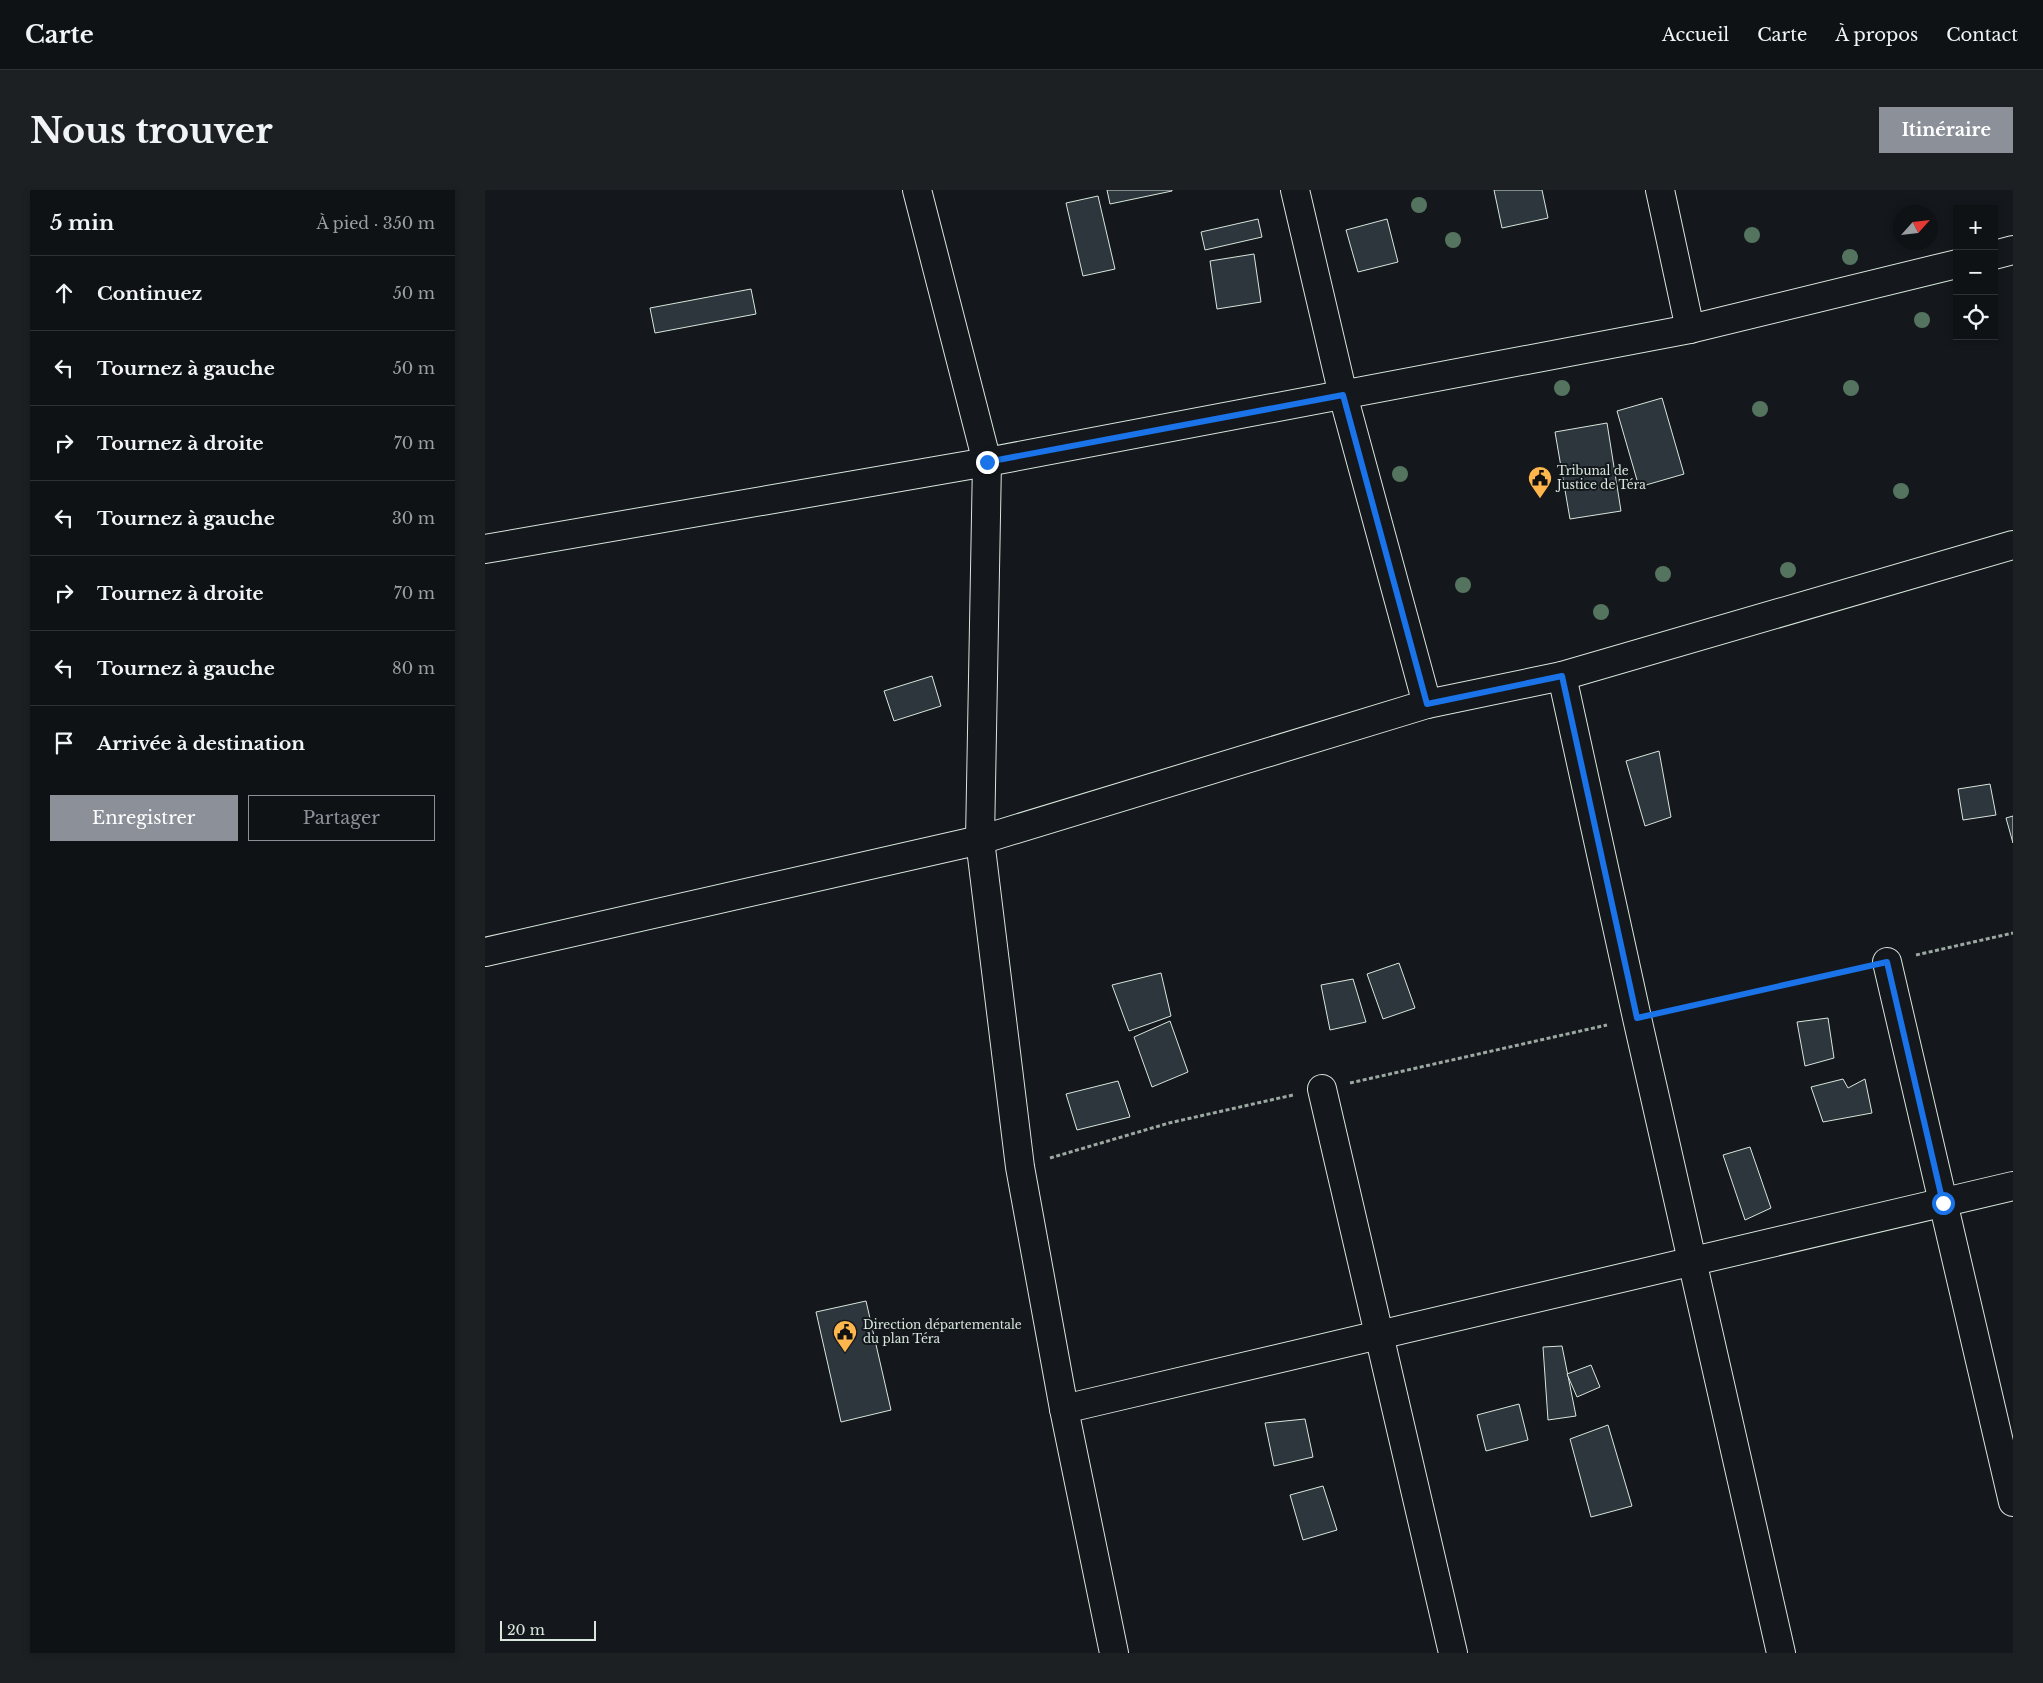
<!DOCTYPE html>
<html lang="fr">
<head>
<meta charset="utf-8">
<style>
	:root { --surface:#0f1215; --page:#1d2022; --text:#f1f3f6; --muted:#9b9ea0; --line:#2f3234; --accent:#8c9099 }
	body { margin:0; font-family:"Libre Baskerville",serif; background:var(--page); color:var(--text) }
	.controls { position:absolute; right:15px; top:15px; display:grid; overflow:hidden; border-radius:0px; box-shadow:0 2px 8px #0003 }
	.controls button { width:45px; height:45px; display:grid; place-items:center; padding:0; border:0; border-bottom:1px solid var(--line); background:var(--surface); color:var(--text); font:25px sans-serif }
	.compass { position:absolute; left:1408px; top:15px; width:45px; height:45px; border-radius:50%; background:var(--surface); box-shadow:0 2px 8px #0003; rotate:63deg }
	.scale { position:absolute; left:15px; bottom:12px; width:96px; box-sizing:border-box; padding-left:5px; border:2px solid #d8e6dc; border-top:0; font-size:14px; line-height:18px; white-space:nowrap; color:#d8e6dc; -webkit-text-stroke:4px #14181c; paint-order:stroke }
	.stop { position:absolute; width:15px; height:15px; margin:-11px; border:4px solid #1a73e8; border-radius:50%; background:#fff }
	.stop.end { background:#1a73e8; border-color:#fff; box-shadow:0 1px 5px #0008 }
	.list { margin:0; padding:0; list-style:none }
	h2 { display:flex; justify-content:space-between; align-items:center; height:65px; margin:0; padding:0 20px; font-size:21px }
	h2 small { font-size:16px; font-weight:400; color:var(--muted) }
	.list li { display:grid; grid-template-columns:32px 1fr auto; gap:15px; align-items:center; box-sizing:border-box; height:75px; padding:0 20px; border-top:1px solid var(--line) }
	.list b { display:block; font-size:19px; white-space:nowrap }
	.list em { font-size:16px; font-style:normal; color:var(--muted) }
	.actions { display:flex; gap:10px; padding:15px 20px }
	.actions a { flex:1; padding:11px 0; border:1px solid var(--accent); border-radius:0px; text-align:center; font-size:18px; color:var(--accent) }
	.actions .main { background:var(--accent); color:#fff }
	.icon { flex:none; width:28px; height:28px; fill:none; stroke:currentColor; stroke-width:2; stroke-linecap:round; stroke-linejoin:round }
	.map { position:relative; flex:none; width:1528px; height:1463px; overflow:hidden; border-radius:0px }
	header { display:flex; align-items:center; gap:30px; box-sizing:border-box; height:70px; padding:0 25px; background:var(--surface); border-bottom:1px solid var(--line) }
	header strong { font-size:24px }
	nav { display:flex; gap:28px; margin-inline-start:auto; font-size:18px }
	.intro { display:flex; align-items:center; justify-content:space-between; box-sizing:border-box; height:120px; padding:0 30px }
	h1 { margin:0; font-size:35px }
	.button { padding:12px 22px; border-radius:0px; background:var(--accent); color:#fff; font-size:18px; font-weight:700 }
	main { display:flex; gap:30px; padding:0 30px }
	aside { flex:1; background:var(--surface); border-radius:0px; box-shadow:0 2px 8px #0003 }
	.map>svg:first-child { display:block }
	.building { fill:#2c363c; stroke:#d8e6dc }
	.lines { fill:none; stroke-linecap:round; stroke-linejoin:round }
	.minor-casing { stroke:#d8e6dc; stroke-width:30 }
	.path { stroke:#9da8a2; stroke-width:3; stroke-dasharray:4 2.5; stroke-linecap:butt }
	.minor { stroke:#14181c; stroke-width:28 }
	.tree { fill:#55745f }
	.route { stroke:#1a73e8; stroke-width:6 }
	.labels { text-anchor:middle; stroke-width:4; stroke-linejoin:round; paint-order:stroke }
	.poi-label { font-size:12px; fill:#d8e6dc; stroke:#14181c; text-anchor:start }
</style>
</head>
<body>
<header>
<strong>Carte</strong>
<nav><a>Accueil</a><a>Carte</a><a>À propos</a><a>Contact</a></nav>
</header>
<div class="intro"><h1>Nous trouver</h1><a class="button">Itinéraire</a></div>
<main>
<aside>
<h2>5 min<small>À pied · 350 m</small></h2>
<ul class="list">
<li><svg class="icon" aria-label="ahead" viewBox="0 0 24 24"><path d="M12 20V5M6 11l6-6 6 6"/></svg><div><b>Continuez</b></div><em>50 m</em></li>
<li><svg class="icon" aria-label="left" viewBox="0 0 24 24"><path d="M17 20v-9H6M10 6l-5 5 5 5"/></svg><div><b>Tournez à gauche</b></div><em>50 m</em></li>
<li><svg class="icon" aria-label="right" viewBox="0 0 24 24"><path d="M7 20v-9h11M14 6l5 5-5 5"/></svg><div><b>Tournez à droite</b></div><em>70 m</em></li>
<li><svg class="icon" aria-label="left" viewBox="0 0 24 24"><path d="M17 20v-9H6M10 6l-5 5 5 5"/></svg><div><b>Tournez à gauche</b></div><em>30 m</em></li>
<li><svg class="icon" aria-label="right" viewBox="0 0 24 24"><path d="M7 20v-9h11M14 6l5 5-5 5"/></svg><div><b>Tournez à droite</b></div><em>70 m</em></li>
<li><svg class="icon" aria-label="left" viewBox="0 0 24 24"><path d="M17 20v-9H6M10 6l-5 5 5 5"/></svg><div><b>Tournez à gauche</b></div><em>80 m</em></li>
<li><svg class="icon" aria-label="arrive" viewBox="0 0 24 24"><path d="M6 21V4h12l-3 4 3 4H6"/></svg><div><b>Arrivée à destination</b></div></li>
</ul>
<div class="actions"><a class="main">Enregistrer</a><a>Partager</a></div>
</aside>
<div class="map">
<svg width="1528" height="1463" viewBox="0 0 1528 1463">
	<rect width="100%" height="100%" fill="#14181c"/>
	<!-- building -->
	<g class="building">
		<polygon points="622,0 687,0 687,1 625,14"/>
		<polygon points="1009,0 1057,0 1063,28 1017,38"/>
		<polygon points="613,6 630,79 598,86 581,13"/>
		<polygon points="773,29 777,47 720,60 716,42"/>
		<polygon points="902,29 913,72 873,82 861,40"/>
		<polygon points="769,64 776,112 732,119 725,71"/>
		<polygon points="266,99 271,124 170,143 165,118"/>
		<polygon points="1177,208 1199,284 1154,297 1132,221"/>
		<polygon points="1122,233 1136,321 1085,329 1070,242"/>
		<polygon points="447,486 456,516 409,531 399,501"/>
		<polygon points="1174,561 1186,627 1160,636 1141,571"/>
		<polygon points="1505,594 1511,625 1478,630 1473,599"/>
		<polygon points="1528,626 1528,653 1521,628"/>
		<polygon points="914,773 930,818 898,829 882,784"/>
		<polygon points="676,783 686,826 644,841 627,795"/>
		<polygon points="868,789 881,832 845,840 836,795"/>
		<polygon points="1343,828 1349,868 1320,876 1312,832"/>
		<polygon points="685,831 703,882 667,897 649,847"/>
		<polygon points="1358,889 1363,898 1380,889 1387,923 1338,932 1326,897"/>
		<polygon points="633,891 645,927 592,940 581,904"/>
		<polygon points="1265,957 1286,1018 1260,1030 1238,965"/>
		<polygon points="381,1111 406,1220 356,1232 331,1122"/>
		<polygon points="1077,1156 1091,1226 1063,1230 1058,1157"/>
		<polygon points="1106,1175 1115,1197 1092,1207 1082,1184"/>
		<polygon points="1034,1214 1043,1250 1001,1261 992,1225"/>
		<polygon points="820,1229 828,1267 789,1276 780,1233"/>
		<polygon points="1123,1235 1147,1316 1106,1327 1085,1249"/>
		<polygon points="838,1296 852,1340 818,1350 805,1305"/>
	</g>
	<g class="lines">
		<!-- minor casing -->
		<g class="minor-casing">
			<g id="minor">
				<polyline points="432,0 502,272 495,650 535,977 579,1219 629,1463"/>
				<polyline points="810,0 858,205 942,514"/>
				<polyline points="1175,0 1205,139"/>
				<polyline points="1509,65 1528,60"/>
				<polyline points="0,359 502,272 1205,139 1472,74"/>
				<polyline points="1077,486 1152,828 1296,1463"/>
				<polyline points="0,762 495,650 942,514 1077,486 1528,355"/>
				<polyline points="1402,772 1528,1312"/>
				<polyline points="837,899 968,1463"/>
				<polyline points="579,1219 1528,996"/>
			</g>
		</g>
		<!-- path -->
		<g class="path">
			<polyline points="1431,765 1528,743"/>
			<polyline points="1182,821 1374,778"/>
			<polyline points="865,893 1122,835"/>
			<polyline points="565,968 684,933 808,905"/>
		</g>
		<!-- minor -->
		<use href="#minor" class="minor"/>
	</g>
	<!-- trees -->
	<g class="tree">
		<circle cx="934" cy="15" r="8"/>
		<circle cx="1267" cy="45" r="8"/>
		<circle cx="968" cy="50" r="8"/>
		<circle cx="1365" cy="67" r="8"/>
		<circle cx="1437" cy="130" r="8"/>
		<circle cx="1077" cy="198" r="8"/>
		<circle cx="1366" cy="198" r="8"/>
		<circle cx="1275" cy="219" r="8"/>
		<circle cx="915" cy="284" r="8"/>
		<circle cx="1416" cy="301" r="8"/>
		<circle cx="1303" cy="380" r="8"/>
		<circle cx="1178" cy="384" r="8"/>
		<circle cx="978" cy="395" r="8"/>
		<circle cx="1116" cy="422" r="8"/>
	</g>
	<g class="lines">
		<!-- route -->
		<polyline class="route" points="502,272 858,205 942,514 1077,486 1152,828 1402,772 1458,1013"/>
	</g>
	<!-- icons -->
	<defs>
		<g id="civic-pin" transform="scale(1.25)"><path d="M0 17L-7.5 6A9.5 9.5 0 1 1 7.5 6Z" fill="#ffb74d" stroke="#14181c"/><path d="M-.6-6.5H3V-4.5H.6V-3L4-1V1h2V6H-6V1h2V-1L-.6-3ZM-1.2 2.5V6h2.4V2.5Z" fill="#111"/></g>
	</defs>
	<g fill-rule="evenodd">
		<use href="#civic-pin" x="1055" y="288"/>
		<use href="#civic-pin" x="360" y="1142"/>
	</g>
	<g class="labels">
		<!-- poi labels -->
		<g class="poi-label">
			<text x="1072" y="285">Tribunal de<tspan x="1072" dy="14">Justice de Téra</tspan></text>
			<text x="378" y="1139">Direction départementale<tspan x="378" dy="14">du plan Téra</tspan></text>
		</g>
	</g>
</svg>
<div class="controls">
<button>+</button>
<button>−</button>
<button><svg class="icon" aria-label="locate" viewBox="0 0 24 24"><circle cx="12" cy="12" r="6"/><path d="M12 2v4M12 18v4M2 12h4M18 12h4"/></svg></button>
</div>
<svg class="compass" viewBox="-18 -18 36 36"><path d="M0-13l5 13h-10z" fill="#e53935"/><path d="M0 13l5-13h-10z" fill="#9b9ea0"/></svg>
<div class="scale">20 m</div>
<div class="stop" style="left:1458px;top:1013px"></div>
<div class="stop end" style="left:502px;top:272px"></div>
</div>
</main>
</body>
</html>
